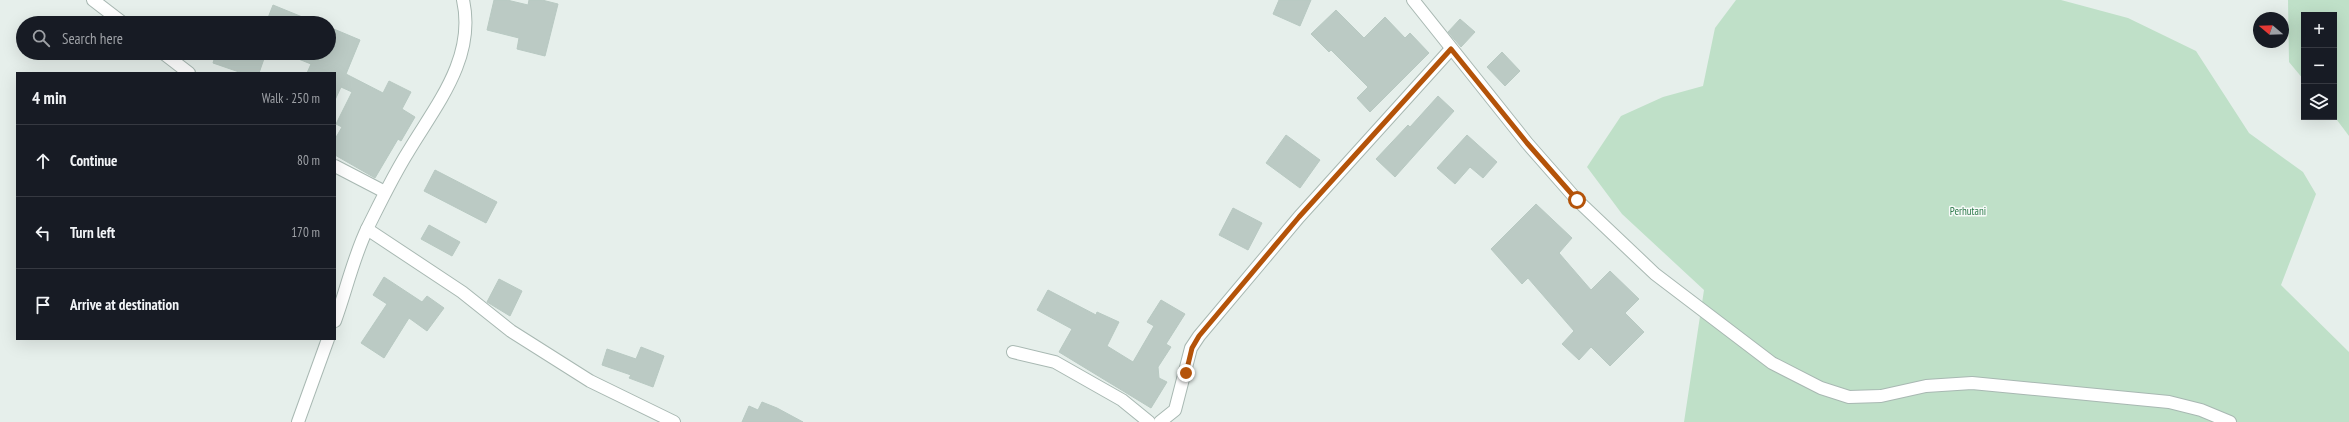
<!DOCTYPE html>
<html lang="en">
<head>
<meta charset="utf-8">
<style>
	:root { --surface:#171b24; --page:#20242c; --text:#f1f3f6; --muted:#9ea1a6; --line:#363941 }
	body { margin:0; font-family:"PT Sans Narrow",sans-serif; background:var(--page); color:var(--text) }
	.controls { position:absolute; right:12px; top:12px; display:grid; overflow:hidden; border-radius:0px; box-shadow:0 4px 16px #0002 }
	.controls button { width:36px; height:36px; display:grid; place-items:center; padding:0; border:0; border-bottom:1px solid var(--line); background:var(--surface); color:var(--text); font:20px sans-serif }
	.compass { position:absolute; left:2253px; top:12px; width:36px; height:36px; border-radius:50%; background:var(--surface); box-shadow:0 4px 16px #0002; rotate:289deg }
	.stop { position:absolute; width:12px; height:12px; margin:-9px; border:3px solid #b45309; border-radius:50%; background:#fff }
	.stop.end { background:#b45309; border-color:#fff; box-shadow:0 1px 4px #0008 }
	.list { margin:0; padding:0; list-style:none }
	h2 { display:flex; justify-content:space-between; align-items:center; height:52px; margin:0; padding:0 16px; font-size:17px }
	h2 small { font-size:13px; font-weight:400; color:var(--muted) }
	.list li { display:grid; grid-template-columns:26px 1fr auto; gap:12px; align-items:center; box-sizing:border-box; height:72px; padding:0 16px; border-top:1px solid var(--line) }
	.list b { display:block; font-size:15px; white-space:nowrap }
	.list em { font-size:13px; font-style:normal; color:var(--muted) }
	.icon { flex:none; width:22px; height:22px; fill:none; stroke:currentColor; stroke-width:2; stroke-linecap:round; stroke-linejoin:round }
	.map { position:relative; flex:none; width:2349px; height:422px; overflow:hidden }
	.search { position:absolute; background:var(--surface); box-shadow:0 4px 16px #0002; left:16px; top:16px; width:320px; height:44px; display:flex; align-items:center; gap:10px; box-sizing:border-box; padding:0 14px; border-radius:22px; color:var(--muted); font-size:15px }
	.panel { position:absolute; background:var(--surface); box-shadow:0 4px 16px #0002; left:16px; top:72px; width:320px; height:268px; border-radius:0px }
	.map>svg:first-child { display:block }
	.green { fill:#bfe0c8 }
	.building { fill:#bbcac4; stroke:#b8c9c2 }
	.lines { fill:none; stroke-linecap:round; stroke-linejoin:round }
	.minor-casing { stroke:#a8b8b2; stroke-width:14 }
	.tertiary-casing { stroke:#a8b8b2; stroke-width:14 }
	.minor { stroke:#fff; stroke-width:12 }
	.tertiary { stroke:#fff; stroke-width:12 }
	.route { stroke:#b45309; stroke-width:5 }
	.labels { text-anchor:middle; stroke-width:3; stroke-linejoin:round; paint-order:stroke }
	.park-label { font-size:11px; fill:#2d7a4b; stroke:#f7fbf9 }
</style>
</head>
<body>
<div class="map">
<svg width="2349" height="422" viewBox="0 0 2349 422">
	<rect width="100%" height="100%" fill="#e6efeb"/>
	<!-- green -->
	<g class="green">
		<polygon points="1736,0 2061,0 2128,18 2196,51 2249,133 2303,172 2316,194 2281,285 2349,352 2349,422 1684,422 1704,290 1622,214 1587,167 1621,116 1663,97 1703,86 1715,28"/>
		<polygon points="2288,0 2349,0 2349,136 2334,116 2334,15 2304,15 2304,80 2289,62"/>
	</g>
	<!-- building -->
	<g class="building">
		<polygon points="494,0 507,0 528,5 529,0 542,0 558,4 545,56 517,49 519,38 487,30"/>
		<polygon points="1279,0 1311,0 1300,26 1273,14"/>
		<polygon points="273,5 317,23 266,23"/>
		<polygon points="1336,10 1364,38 1385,17 1405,38 1410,33 1429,53 1370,112 1357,98 1368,87 1331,50 1329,52 1311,34"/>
		<polygon points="1460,19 1475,32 1461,47 1448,32"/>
		<polygon points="329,27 360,40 346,74 383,93 389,81 411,92 402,109 415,117 401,141 398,139 375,178 335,155 335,139 342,127 336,124 352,92 341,87 335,100 335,73 307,73 311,64 286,54 329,53"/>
		<polygon points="1502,52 1520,71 1505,86 1487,67"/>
		<polygon points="216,53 266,53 259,73 242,73 213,63"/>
		<polygon points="1438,96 1454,111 1395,177 1376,159 1408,125 1410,127"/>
		<polygon points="1286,135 1320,160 1300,188 1266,163"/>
		<polygon points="1467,135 1497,162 1483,178 1470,167 1455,184 1437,168"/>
		<polygon points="435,170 497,202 486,223 424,191"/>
		<polygon points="1536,204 1572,238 1559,253 1591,290 1610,271 1639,299 1625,313 1644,332 1610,366 1591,347 1579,360 1562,344 1574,331 1528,278 1522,284 1491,249"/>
		<polygon points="1233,208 1262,223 1248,250 1219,235"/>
		<polygon points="429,225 460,242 452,256 421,239"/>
		<polygon points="384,277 422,302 427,296 444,308 427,331 409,318 384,358 361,343 387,304 373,295"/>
		<polygon points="499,279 522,291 510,316 487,302"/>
		<polygon points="1048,290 1096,315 1097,312 1119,322 1107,346 1133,362 1154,326 1147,322 1161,300 1185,314 1166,344 1171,347 1158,367 1159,378 1167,382 1151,408 1059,352 1072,329 1037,310"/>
		<polygon points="641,347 664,356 653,387 629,378 631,375 602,365 607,349 636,359"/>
		<polygon points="762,402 777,408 803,422 742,422 749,406 758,410"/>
	</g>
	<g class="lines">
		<!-- minor casing -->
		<g class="minor-casing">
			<g id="minor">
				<polyline points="93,0 123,23"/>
				<polyline points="163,53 189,73"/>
				<polyline points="335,166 385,192"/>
				<polyline points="367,229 462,292 511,331 590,381 674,422"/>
				<path d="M335,321C346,291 354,255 368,227C381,201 393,176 408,152C436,105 476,58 463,0"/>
				<polyline points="1013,352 1055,362 1122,400 1149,422"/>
				<polyline points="298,422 328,339"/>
				<polyline points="1160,422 1175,410 1191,348 1199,336 1299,217 1451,49"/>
			</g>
		</g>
		<!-- tertiary casing -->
		<g class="tertiary-casing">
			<polyline id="tertiary" points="1413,0 1527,143 1577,200 1655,274 1772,363 1821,388 1849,397 1881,396 1926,386 1972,383 2169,402 2201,410 2230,422"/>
		</g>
		<!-- minor -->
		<use href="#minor" class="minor"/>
		<!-- tertiary -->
		<use href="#tertiary" class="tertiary"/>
	</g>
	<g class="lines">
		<!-- route -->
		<polyline class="route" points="1186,373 1192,348 1199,336 1299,217 1451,49 1527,143 1577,200"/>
	</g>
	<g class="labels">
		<!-- park labels -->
		<g class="park-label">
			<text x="1968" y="215">Perhutani</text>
		</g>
	</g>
</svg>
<div class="controls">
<button>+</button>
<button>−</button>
<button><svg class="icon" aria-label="layers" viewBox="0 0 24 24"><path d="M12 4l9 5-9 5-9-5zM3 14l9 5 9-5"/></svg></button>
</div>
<svg class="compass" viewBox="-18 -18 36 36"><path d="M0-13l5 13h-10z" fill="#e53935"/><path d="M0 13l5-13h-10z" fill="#9ea1a6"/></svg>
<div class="stop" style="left:1577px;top:200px"></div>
<div class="stop end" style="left:1186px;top:373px"></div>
<div class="search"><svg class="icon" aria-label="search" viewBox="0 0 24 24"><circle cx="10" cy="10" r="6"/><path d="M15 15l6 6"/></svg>Search here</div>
<section class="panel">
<h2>4 min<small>Walk · 250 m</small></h2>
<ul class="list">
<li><svg class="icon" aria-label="ahead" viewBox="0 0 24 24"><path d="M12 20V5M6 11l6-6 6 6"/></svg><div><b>Continue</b></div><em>80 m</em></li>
<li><svg class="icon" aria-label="left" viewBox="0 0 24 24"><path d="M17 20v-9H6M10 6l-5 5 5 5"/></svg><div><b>Turn left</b></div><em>170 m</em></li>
<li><svg class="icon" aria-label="arrive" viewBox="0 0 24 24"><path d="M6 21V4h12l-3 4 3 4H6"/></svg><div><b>Arrive at destination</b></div></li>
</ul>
</section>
</div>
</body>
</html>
